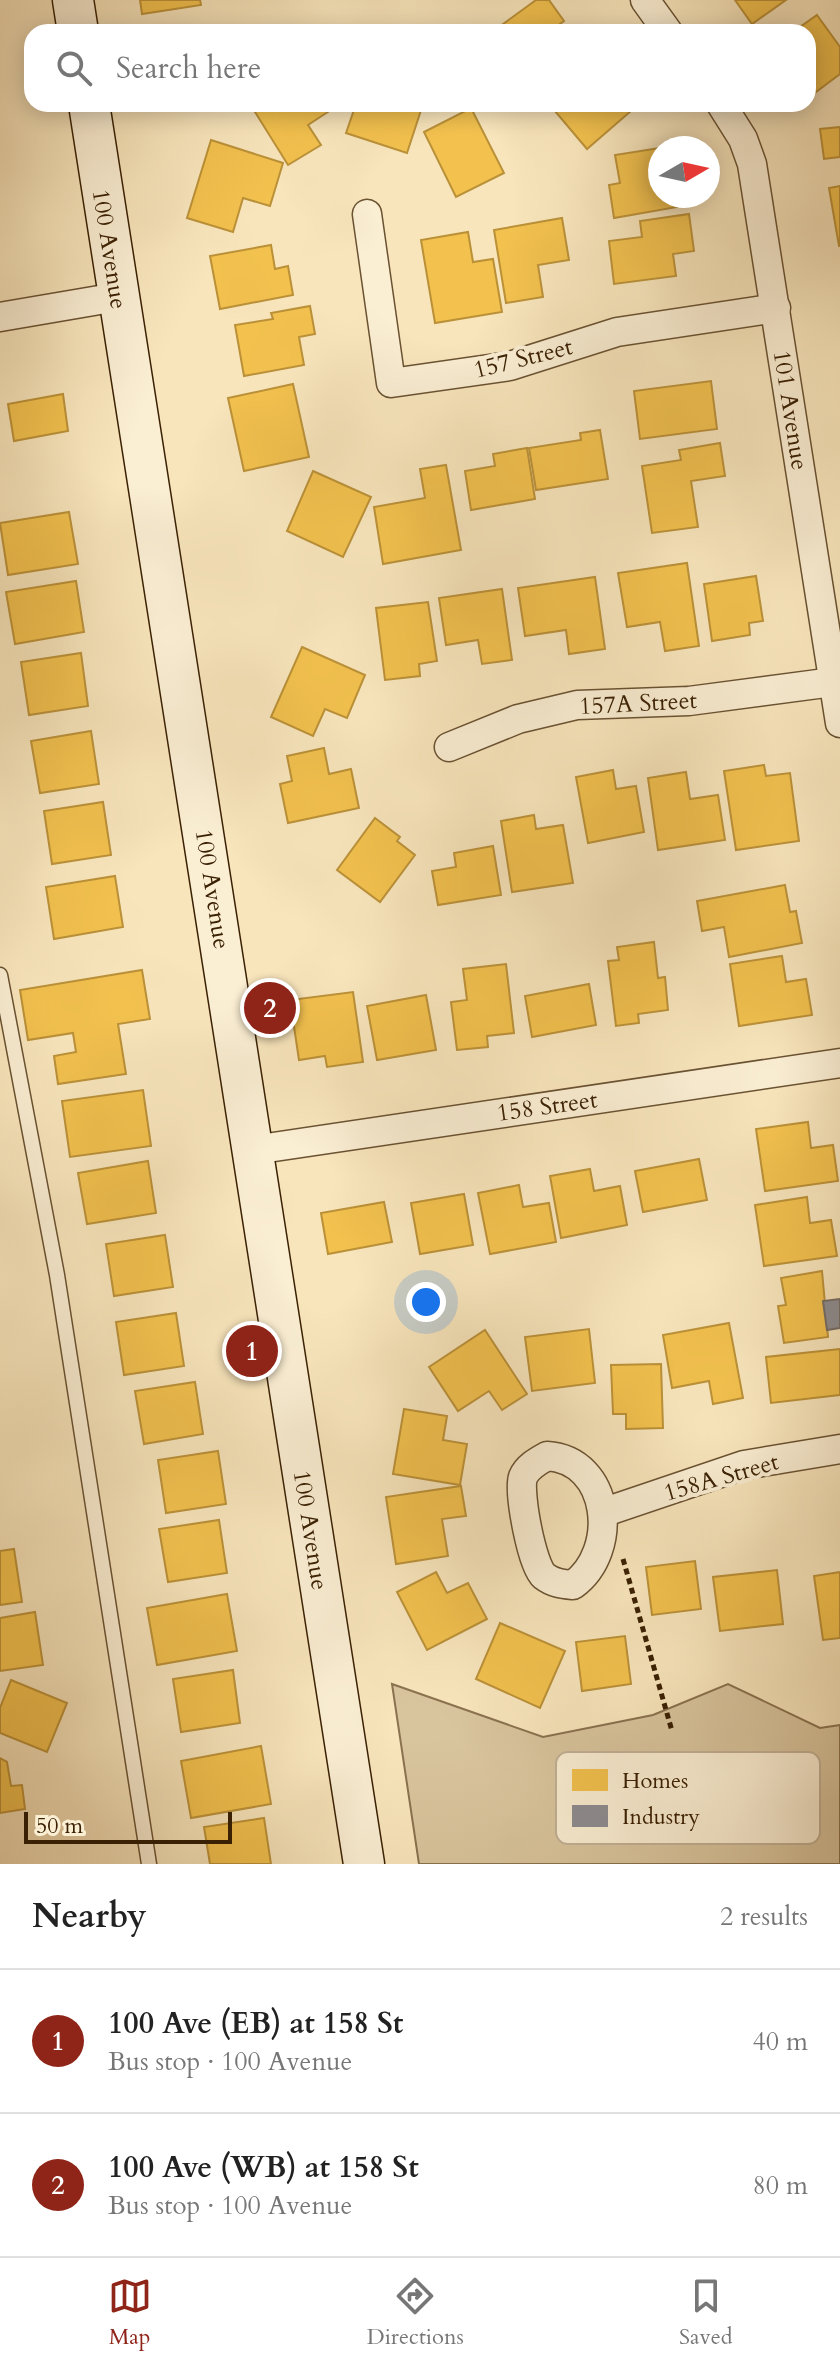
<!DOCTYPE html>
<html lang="en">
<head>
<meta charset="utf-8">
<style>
	:root { --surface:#fff; --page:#f2f2f2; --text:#222; --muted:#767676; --line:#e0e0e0; --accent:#8f2418 }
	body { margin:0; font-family:Cardo,serif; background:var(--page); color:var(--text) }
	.compass { position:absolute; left:648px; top:136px; width:72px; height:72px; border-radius:50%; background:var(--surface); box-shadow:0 4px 20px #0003; rotate:81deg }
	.scale { position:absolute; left:24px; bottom:20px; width:208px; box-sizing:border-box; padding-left:8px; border:4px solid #3b2104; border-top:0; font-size:22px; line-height:28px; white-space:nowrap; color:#3b2104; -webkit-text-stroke:6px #faeed3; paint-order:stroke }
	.you { position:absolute; left:426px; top:1302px; width:28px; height:28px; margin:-20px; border:6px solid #fff; border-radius:50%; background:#1a73e8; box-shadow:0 0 0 12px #1a73e833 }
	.badge { display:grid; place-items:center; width:52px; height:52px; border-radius:50%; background:var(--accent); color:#fff; font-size:26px; font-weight:700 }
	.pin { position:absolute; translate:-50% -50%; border:4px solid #fff; box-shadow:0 2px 8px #0006 }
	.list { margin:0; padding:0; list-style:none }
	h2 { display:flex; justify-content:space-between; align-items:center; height:104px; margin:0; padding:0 32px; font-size:34px }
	h2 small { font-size:26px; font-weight:400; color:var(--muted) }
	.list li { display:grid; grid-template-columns:52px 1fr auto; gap:24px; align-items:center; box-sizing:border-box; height:144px; padding:0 32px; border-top:2px solid var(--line) }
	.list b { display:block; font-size:30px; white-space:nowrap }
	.list p { margin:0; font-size:26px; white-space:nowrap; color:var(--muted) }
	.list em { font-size:26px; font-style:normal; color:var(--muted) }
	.icon { flex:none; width:44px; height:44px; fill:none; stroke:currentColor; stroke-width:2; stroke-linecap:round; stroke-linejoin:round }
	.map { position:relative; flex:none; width:840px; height:1864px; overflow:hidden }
	.search { position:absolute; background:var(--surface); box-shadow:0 4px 20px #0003; left:24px; right:24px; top:24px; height:88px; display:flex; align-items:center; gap:20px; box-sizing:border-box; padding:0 28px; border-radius:24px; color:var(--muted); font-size:30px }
	.sheet { height:392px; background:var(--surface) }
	nav { display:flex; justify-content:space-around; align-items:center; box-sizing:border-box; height:112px; border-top:2px solid var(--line); background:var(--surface); font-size:22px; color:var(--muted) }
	nav a { display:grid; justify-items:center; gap:4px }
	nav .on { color:var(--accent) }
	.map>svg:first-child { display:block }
	.green { fill:#d8c49d; stroke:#8a7250; stroke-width:2 }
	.homes { fill:#f2c14e; stroke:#bb9138; stroke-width:2 }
	.industry { fill:#8d8d92; stroke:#746d67; stroke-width:2 }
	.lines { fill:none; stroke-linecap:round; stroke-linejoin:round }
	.lane-casing { stroke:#6a5232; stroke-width:17 }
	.street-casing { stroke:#6a5232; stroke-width:31 }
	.secondary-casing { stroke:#3b2104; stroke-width:43 }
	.path { stroke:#3b2104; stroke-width:5; stroke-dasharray:6 4; stroke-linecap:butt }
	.lane { stroke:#faeed3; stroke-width:14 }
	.street { stroke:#faeed3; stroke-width:28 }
	.secondary { stroke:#faeed3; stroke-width:40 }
	.labels { text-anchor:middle; stroke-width:8; stroke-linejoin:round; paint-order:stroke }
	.street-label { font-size:24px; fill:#3b2104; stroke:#faeed3 }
	.key { fill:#faeed3; stroke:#c1b095; stroke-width:2 }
	.key-label { font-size:22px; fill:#3b2104 }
</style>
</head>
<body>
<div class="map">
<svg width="840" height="1864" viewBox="0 0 840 1864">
	<rect width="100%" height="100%" fill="#f8e5bc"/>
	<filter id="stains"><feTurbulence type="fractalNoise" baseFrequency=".0025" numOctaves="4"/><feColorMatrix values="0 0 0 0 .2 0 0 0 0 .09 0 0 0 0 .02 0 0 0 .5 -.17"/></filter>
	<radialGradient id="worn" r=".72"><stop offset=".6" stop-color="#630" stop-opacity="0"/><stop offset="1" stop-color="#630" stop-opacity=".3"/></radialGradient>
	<!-- green -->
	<polygon class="green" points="392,1684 543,1737 653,1715 728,1684 820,1728 840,1725 840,1864 419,1864"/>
	<!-- homes -->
	<g class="homes">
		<polygon points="140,0 200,0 201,5 142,14"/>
		<polygon points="536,0 549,0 564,21 549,32 492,32"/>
		<polygon points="735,0 786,0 752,24"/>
		<polygon points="817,15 840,47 840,74 808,98 808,32 793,32"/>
		<polygon points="250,104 332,104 334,108 308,125 321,145 288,165"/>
		<polygon points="356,104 423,104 407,153 346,133"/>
		<polygon points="549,104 625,104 631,111 587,149"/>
		<polygon points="471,108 504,173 456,197 424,132"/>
		<polygon points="840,127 840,157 824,159 820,129"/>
		<polygon points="211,140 283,163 270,206 243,198 233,232 187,218"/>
		<polygon points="666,147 660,148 660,196 675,196 677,207 614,218 609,185 620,183 615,155"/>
		<polygon points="840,186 840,246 839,246 829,188"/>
		<polygon points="689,214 694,251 673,254 676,276 614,284 609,241 642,237 640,221"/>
		<polygon points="562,218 569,260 538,265 543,297 506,303 494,230"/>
		<polygon points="468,232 473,262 493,259 502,312 435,323 421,240"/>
		<polygon points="271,245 275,269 288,266 293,295 220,309 210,256"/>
		<polygon points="310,306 315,334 299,337 304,365 244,376 235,325 273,319 271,313"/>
		<polygon points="711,381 717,429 640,439 634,391"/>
		<polygon points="293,384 309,457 244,471 228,398"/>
		<polygon points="63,394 68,431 14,441 8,404"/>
		<polygon points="600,430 608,479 536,490 529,448 581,440 580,433"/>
		<polygon points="720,443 725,476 691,481 698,527 652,533 642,466 681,460 679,450"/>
		<polygon points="527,448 535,499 471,510 465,471 495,466 493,454"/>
		<polygon points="446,465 461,550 383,564 374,507 425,498 420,469"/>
		<polygon points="313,471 371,497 343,557 287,531"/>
		<polygon points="69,512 78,564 8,575 0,523"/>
		<polygon points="687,563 699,646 665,651 660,622 627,627 618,573"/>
		<polygon points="756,576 763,621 749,623 750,635 712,641 704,584"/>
		<polygon points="595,577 605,649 569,654 566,630 525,636 518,588"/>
		<polygon points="76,581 84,632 15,644 6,592"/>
		<polygon points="502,589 512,660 482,664 478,640 446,645 439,598"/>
		<polygon points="428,602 437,661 419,664 420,676 385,680 376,608"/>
		<polygon points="302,647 365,675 347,718 325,709 313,736 271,717"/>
		<polygon points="81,653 88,706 29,715 21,662"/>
		<polygon points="91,731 99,784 40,793 31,741"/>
		<polygon points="324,748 329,774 351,769 359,808 288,823 280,784 292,781 287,756"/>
		<polygon points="764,765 766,776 790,773 799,841 736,850 724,771"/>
		<polygon points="613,770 616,789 636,786 644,832 588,843 576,777"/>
		<polygon points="686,772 690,799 718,795 725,840 658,850 648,778"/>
		<polygon points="103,802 111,855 52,864 44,811"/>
		<polygon points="534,815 536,829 563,825 573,883 512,892 501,821"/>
		<polygon points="375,818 400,837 397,841 415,855 380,902 337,870"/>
		<polygon points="493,846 501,895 438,905 432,871 456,867 454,853"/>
		<polygon points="115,876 123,927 54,939 46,887"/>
		<polygon points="785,885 790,912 796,911 802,943 729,957 724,927 702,931 697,901"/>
		<polygon points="654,942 658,978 665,977 668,1010 638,1014 639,1023 616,1026 608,961 619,960 617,947"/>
		<polygon points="782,956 786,982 806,979 812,1015 739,1026 730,964"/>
		<polygon points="506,964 514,1033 487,1036 488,1047 457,1050 451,1002 467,1000 463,969"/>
		<polygon points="142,970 150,1019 118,1024 126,1074 58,1084 54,1056 76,1052 73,1033 28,1040 20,990"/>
		<polygon points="589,984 596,1025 532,1037 525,996"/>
		<polygon points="353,992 363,1062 327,1067 325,1056 299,1060 290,1000"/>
		<polygon points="426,995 436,1050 377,1060 367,1006"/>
		<polygon points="143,1090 151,1146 70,1157 62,1101"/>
		<polygon points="808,1122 811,1148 833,1145 838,1181 765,1191 756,1129"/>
		<polygon points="699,1159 707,1200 643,1212 635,1171"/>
		<polygon points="148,1161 156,1213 87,1224 78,1173"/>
		<polygon points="590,1169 594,1191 620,1186 627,1225 561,1238 550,1176"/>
		<polygon points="519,1185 523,1207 549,1203 556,1242 490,1254 478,1193"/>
		<polygon points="464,1194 473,1245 420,1254 411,1203"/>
		<polygon points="807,1197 810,1223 831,1220 837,1256 764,1266 755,1205"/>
		<polygon points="384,1202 392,1242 328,1254 321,1213"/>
		<polygon points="165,1235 173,1287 114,1296 106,1244"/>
		<polygon points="822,1271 828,1337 784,1343 778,1306 786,1305 781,1278"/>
		<polygon points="176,1313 184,1366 124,1375 116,1322"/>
		<polygon points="729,1323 743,1398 713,1404 709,1381 672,1388 663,1335"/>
		<polygon points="589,1329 595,1383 532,1391 525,1337"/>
		<polygon points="485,1330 527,1394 502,1410 489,1391 458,1411 429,1367"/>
		<polygon points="840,1349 840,1395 771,1403 766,1357"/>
		<polygon points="661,1364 663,1428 626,1429 626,1414 613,1414 611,1365"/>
		<polygon points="195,1382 203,1434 144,1444 135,1391"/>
		<polygon points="404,1409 447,1416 443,1440 467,1444 460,1485 393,1474"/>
		<polygon points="218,1451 226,1504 166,1513 158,1460"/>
		<polygon points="461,1486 466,1516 442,1519 448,1556 396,1564 386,1497"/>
		<polygon points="219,1520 227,1573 168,1582 159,1529"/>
		<polygon points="14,1549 22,1602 0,1605 0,1551"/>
		<polygon points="695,1561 701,1609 652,1615 646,1567"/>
		<polygon points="777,1570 783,1624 720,1631 713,1577"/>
		<polygon points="436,1572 447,1593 468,1583 487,1619 427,1650 397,1592"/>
		<polygon points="840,1572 840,1638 823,1640 814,1576"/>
		<polygon points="227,1594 237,1651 157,1665 147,1608"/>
		<polygon points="35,1612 43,1665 0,1671 0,1618"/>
		<polygon points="500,1623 565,1651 540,1708 476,1679"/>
		<polygon points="625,1636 631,1684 582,1691 576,1642"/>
		<polygon points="233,1670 240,1723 181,1732 173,1679"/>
		<polygon points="11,1680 67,1703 47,1752 0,1733 0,1708"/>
		<polygon points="261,1746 271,1804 191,1818 181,1761"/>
		<polygon points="0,1758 7,1762 11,1786 22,1785 25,1809 0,1813"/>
		<polygon points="264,1818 271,1864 210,1864 204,1827"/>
	</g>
	<!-- industry -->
	<polygon class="industry" points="840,1299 840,1328 827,1330 823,1301"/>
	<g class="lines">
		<!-- lane casing -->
		<g class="lane-casing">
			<polyline id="lane" points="0,975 57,1275 149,1864"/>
		</g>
		<!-- street casing -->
		<g class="street-casing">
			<g id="street">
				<polyline points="645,0 668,32"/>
				<polyline points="721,104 743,139 752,164 840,723"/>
				<polyline points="367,214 391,383 510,366 617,332 776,308"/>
				<polyline points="0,317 117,297"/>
				<polyline points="449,747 518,719 577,705 689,701 833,682"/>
				<polyline points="254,1150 840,1063"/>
				<path d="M547,1456C611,1460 620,1551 573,1585C562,1584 553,1583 544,1576C532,1566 518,1492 523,1477C527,1467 538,1461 547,1456Z"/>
				<polyline points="605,1512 744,1465 840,1449"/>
			</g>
		</g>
		<!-- secondary casing -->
		<g class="secondary-casing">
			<g id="secondary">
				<polyline points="73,0 78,32"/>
				<polyline points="89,104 364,1864"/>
			</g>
		</g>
		<!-- path -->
		<polyline class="path" points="623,1559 672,1731"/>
		<!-- lane -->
		<use href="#lane" class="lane"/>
		<!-- street -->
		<use href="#street" class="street"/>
		<!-- secondary -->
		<use href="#secondary" class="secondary"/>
	</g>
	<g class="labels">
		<!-- street labels -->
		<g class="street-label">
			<text transform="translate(110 249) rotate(81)" y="8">100 Avenue</text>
			<text transform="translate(523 358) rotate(-14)" y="8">157 Street</text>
			<text transform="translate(791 410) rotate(81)" y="8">101 Avenue</text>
			<text transform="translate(638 703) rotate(-3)" y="8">157A Street</text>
			<text transform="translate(213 889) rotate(81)" y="8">100 Avenue</text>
			<text transform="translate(547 1106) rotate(-8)" y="8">158 Street</text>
			<text transform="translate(721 1477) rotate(-16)" y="8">158A Street</text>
			<text transform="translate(311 1530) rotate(81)" y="8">100 Avenue</text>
		</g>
	</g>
	<!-- legend -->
	<rect x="556" y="1752" width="264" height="92" rx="12" class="key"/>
	<rect x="572" y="1769" width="36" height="22" fill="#f2c14e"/>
	<rect x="572" y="1805" width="36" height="22" fill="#8d8d92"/>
	<g class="key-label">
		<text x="622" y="1788">Homes</text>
		<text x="622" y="1824">Industry</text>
	</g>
	<rect width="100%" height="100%" filter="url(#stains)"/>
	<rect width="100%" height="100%" fill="url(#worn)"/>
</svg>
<svg class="compass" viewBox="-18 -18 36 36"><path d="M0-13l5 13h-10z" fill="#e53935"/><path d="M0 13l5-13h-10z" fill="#767676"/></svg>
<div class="scale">50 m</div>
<div class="you"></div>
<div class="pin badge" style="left:252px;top:1351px">1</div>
<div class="pin badge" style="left:270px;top:1008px">2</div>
<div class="search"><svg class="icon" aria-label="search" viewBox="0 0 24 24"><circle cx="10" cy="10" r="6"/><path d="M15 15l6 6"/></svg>Search here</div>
</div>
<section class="sheet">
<h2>Nearby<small>2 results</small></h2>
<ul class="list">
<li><span class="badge">1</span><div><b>100 Ave (EB) at 158 St</b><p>Bus stop · 100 Avenue</p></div><em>40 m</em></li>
<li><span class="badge">2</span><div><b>100 Ave (WB) at 158 St</b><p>Bus stop · 100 Avenue</p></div><em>80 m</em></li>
</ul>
</section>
<nav>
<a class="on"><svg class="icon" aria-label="map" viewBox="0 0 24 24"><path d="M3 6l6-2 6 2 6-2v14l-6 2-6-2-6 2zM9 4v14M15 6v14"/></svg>Map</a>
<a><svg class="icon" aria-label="directions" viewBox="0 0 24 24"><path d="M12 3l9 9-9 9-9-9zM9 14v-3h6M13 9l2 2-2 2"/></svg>Directions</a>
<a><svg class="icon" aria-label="saved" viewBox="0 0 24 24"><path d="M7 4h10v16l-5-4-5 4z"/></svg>Saved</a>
</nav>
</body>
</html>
